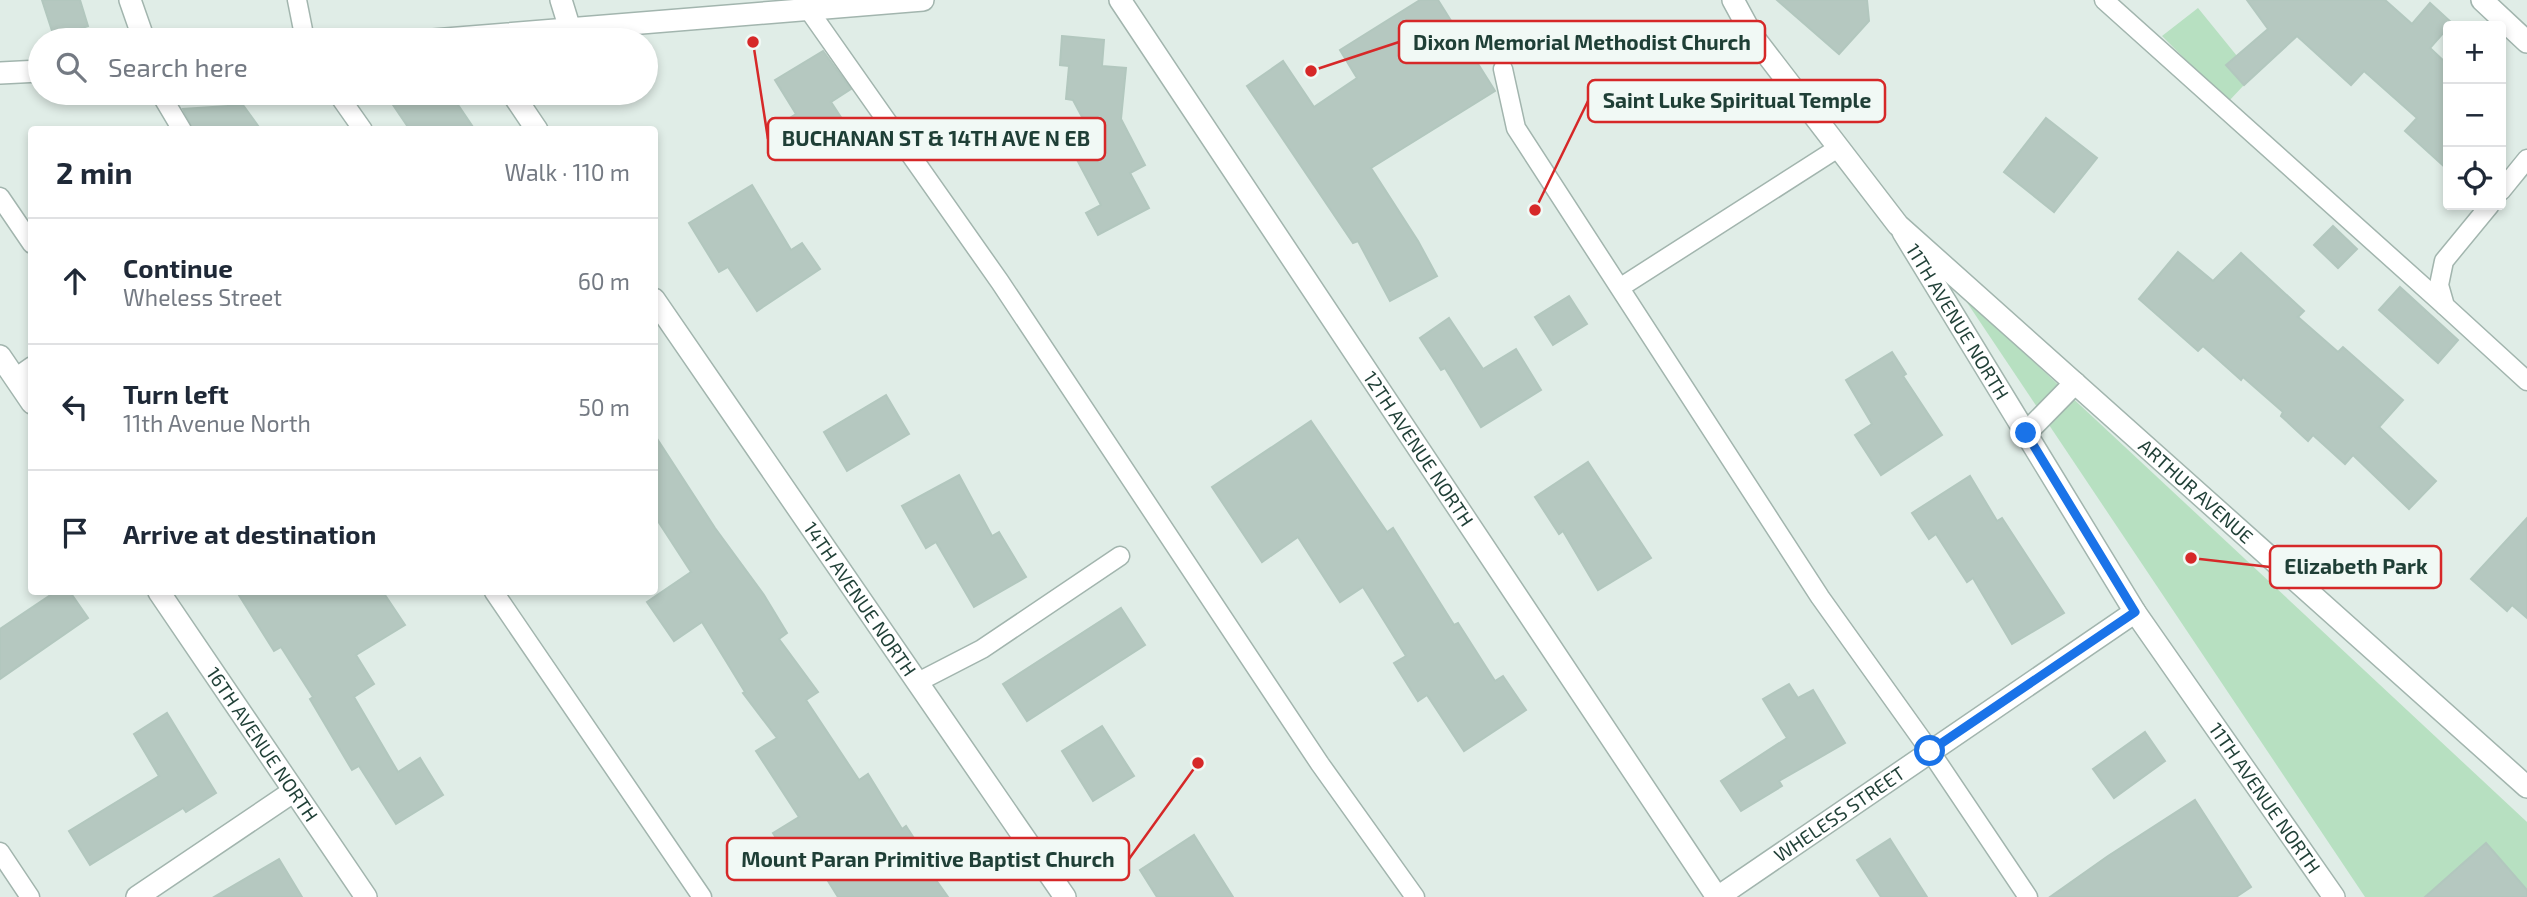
<!DOCTYPE html>
<html lang="en">
<head>
<meta charset="utf-8">
<style>
	:root { --surface:#fff; --page:#f2f2f3; --text:#1f2937; --muted:#747a83; --line:#e0e1e3 }
	body { margin:0; font-family:"Exo 2",sans-serif; background:var(--page); color:var(--text) }
	.controls { position:absolute; right:21px; top:21px; display:grid; overflow:hidden; border-radius:7px; box-shadow:0 4px 10px #0003 }
	.controls button { width:63px; height:63px; display:grid; place-items:center; padding:0; border:0; border-bottom:2px solid var(--line); background:var(--surface); color:var(--text); font:35px sans-serif }
	.stop { position:absolute; width:21px; height:21px; margin:-16px; border:5px solid #1a73e8; border-radius:50%; background:#fff }
	.stop.end { background:#1a73e8; border-color:#fff; box-shadow:0 2px 7px #0008 }
	.list { margin:0; padding:0; list-style:none }
	h2 { display:flex; justify-content:space-between; align-items:center; height:91px; margin:0; padding:0 28px; font-size:30px }
	h2 small { font-size:23px; font-weight:400; color:var(--muted) }
	.list li { display:grid; grid-template-columns:46px 1fr auto; gap:21px; align-items:center; box-sizing:border-box; height:126px; padding:0 28px; border-top:2px solid var(--line) }
	.list b { display:block; font-size:26px; white-space:nowrap }
	.list p { margin:0; font-size:23px; white-space:nowrap; color:var(--muted) }
	.list em { font-size:23px; font-style:normal; color:var(--muted) }
	.icon { flex:none; width:38px; height:38px; fill:none; stroke:currentColor; stroke-width:2; stroke-linecap:round; stroke-linejoin:round }
	.map { position:relative; flex:none; width:2527px; height:897px; overflow:hidden }
	.search { position:absolute; background:var(--surface); box-shadow:0 4px 10px #0003; left:28px; top:28px; width:630px; height:77px; display:flex; align-items:center; gap:18px; box-sizing:border-box; padding:0 24px; border-radius:38px; color:var(--muted); font-size:26px }
	.panel { position:absolute; background:var(--surface); box-shadow:0 4px 10px #0003; left:28px; top:126px; width:630px; height:469px; border-radius:7px }
	.map>svg:first-child { display:block }
	.green { fill:#b7e0c1 }
	.building { fill:#b5c8c0; stroke:#b2c7be; stroke-width:2 }
	.lines { fill:none; stroke-linecap:round; stroke-linejoin:round }
	.service-casing { stroke:#a2b5ae; stroke-width:21 }
	.minor-casing { stroke:#a2b5ae; stroke-width:24 }
	.tertiary-casing { stroke:#a2b5ae; stroke-width:24 }
	.service { stroke:#fff; stroke-width:18 }
	.minor { stroke:#fff; stroke-width:21 }
	.tertiary { stroke:#fff; stroke-width:21 }
	.route { stroke:#1a73e8; stroke-width:9 }
	.labels { text-anchor:middle; stroke-width:7; stroke-linejoin:round; paint-order:stroke }
	.street-label { font-size:19px; fill:#1f3f36; stroke:#f1f9f5 }
	.leader { fill:none; stroke:#d62828; stroke-width:2.5 }
	.callout-dot { fill:#d62828; stroke:#f1f9f5; stroke-width:2.5 }
	.callout { fill:#f1f9f5; stroke:#d62828; stroke-width:2.5 }
	.callout-label { font-size:21px; text-anchor:middle; font-weight:bold; fill:#1f3f36 }
</style>
</head>
<body>
<div class="map">
<svg width="2527" height="897" viewBox="0 0 2527 897">
	<rect width="100%" height="100%" fill="#e0ede7"/>
	<!-- green -->
	<g class="green">
		<polygon points="2198,8 2237,56 2226,65 2244,85 2228,102 2162,36"/>
		<polygon points="1962,295 2527,822 2527,897 2365,897"/>
	</g>
	<!-- building -->
	<g class="building">
		<polygon points="42,0 80,0 88,26 54,37"/>
		<polygon points="1420,0 1438,0 1495,91 1371,168 1418,241 1437,276 1390,301 1358,241 1353,243 1247,86 1283,61 1314,107 1357,78 1340,50"/>
		<polygon points="1777,0 1867,0 1869,21 1839,54"/>
		<polygon points="2247,0 2385,0 2412,24 2430,3 2452,23 2430,48 2448,65 2448,170 2405,131 2417,118 2364,71 2351,85 2297,36 2244,85 2226,65 2268,29"/>
		<polygon points="1062,36 1104,40 1102,66 1126,68 1121,119 1145,165 1130,173 1149,208 1098,235 1086,213 1101,205 1075,156 1097,145 1073,100 1066,99 1069,66 1060,65"/>
		<polygon points="823,51 851,89 831,102 844,122 797,151 780,124 796,114 775,80"/>
		<polygon points="385,93 450,93 475,130 410,130"/>
		<polygon points="243,105 261,130 193,130 183,109"/>
		<polygon points="2046,118 2097,158 2054,212 2004,172"/>
		<polygon points="752,185 791,250 802,243 820,269 757,311 728,267 719,272 689,223"/>
		<polygon points="2333,226 2357,249 2338,268 2314,245"/>
		<polygon points="2178,252 2213,281 2241,253 2304,311 2298,317 2338,352 2343,347 2403,400 2379,427 2436,481 2409,509 2353,455 2345,464 2313,435 2308,441 2281,416 2283,412 2243,377 2241,380 2203,346 2198,351 2139,299"/>
		<polygon points="2400,287 2458,340 2438,363 2379,310"/>
		<polygon points="1569,296 1587,324 1553,345 1535,317"/>
		<polygon points="1449,318 1483,369 1516,349 1541,390 1481,427 1445,368 1441,370 1420,338"/>
		<polygon points="1892,352 1906,374 1903,376 1942,435 1881,475 1855,435 1872,424 1846,380"/>
		<polygon points="886,395 909,434 847,471 824,432"/>
		<polygon points="1311,421 1387,532 1393,528 1454,625 1458,623 1495,681 1503,676 1526,710 1464,751 1427,695 1418,701 1394,663 1406,656 1363,587 1340,602 1298,537 1262,562 1212,487"/>
		<polygon points="654,434 715,528 764,595 787,633 779,639 818,692 806,700 859,780 868,774 902,829 906,826 928,860 924,863 948,897 838,897 813,857 795,868 773,833 799,817 756,751 777,738 743,693 745,692 702,622 674,641 647,602 691,572 654,515"/>
		<polygon points="1588,462 1651,558 1598,590 1563,531 1559,534 1535,497"/>
		<polygon points="959,475 992,536 999,532 1026,577 974,607 936,542 926,548 902,506"/>
		<polygon points="1970,476 1997,521 2002,518 2064,613 2012,644 1973,578 1967,582 1936,534 1929,539 1912,513"/>
		<polygon points="2527,518 2527,618 2512,605 2507,611 2471,579"/>
		<polygon points="55,592 70,592 88,618 0,679 0,629"/>
		<polygon points="237,592 383,592 405,625 356,655 374,684 354,697 398,772 420,758 443,795 396,824 359,766 352,770 310,699 313,697 281,647 274,651"/>
		<polygon points="1121,608 1145,645 1027,721 1003,684"/>
		<polygon points="1789,684 1798,698 1813,690 1845,743 1779,781 1782,786 1741,811 1721,781 1787,738 1763,699"/>
		<polygon points="167,713 216,793 186,812 183,808 90,865 69,831 159,776 134,734"/>
		<polygon points="1102,726 1134,776 1093,801 1062,751"/>
		<polygon points="2145,732 2165,761 2114,798 2093,769"/>
		<polygon points="2195,800 2251,887 2236,897 2050,897 2108,856"/>
		<polygon points="1194,835 1233,897 1157,897 1140,870"/>
		<polygon points="1890,839 1927,897 1881,897 1857,860"/>
		<polygon points="2486,843 2527,890 2527,897 2425,897"/>
		<polygon points="279,859 302,897 214,897"/>
	</g>
	<g class="lines">
		<!-- service casing -->
		<g class="service-casing">
			<g id="service">
				<polyline points="297,0 305,40"/>
				<polyline points="804,0 808,9 1000,282 1320,764 1415,897"/>
				<polyline points="2104,0 2445,306"/>
				<polyline points="1503,69 1516,128 1820,597 1930,751 2028,897"/>
				<polyline points="160,93 182,130"/>
				<polyline points="337,93 363,130"/>
				<polyline points="2501,191 2527,159"/>
				<polyline points="0,197 32,244"/>
				<polyline points="2490,205 2444,261 2439,285 2445,306 2527,381"/>
				<polyline points="1621,287 1838,148"/>
				<polyline points="15,378 32,366"/>
				<polyline points="494,592 702,897"/>
				<polyline points="918,682 982,649 1120,556"/>
				<polyline points="0,852 30,897"/>
			</g>
		</g>
		<!-- minor casing -->
		<g class="minor-casing">
			<g id="minor">
				<polyline points="130,0 144,40"/>
				<polyline points="561,0 570,29"/>
				<path id="s1" d="M1120,0L1717,897"/>
				<polyline points="2482,0 2527,42"/>
				<polyline points="512,93 537,130"/>
				<path id="s2" d="M1903,232L2135,612L2334,897"/>
				<path id="s3" d="M654,299L1065,897"/>
				<polyline points="0,356 32,403"/>
				<path id="s4" d="M159,592L366,897"/>
				<polyline points="137,897 294,791"/>
				<path id="s5" d="M1718,897L2135,612"/>
			</g>
		</g>
		<!-- tertiary casing -->
		<g class="tertiary-casing">
			<g id="tertiary">
				<path id="s6" d="M1733,0L1752,35L1898,225L2527,787"/>
				<polyline points="433,40 923,0"/>
				<polyline points="0,73 40,71"/>
				<polyline points="2026,433 2075,383"/>
			</g>
		</g>
		<!-- service -->
		<use href="#service" class="service"/>
		<!-- minor -->
		<use href="#minor" class="minor"/>
		<!-- tertiary -->
		<use href="#tertiary" class="tertiary"/>
	</g>
	<g class="lines">
		<!-- route -->
		<polyline class="route" points="1930,751 2135,612 2026,433"/>
	</g>
	<g class="labels">
		<!-- street labels -->
		<g class="street-label">
			<text dy="7" stroke="none"><textPath href="#s2" startOffset="105">11TH AVENUE NORTH</textPath></text>
			<text dy="7" stroke="none"><textPath href="#s1" startOffset="539">12TH AVENUE NORTH</textPath></text>
			<text dy="7" stroke="none"><textPath href="#s6" startOffset="679">ARTHUR AVENUE</textPath></text>
			<text dy="7" stroke="none"><textPath href="#s3" startOffset="364">14TH AVENUE NORTH</textPath></text>
			<text dy="7" stroke="none"><textPath href="#s4" startOffset="184">16TH AVENUE NORTH</textPath></text>
			<text dy="7" stroke="none"><textPath href="#s2" startOffset="672">11TH AVENUE NORTH</textPath></text>
			<text dy="7" stroke="none"><textPath href="#s5" startOffset="147">WHELESS STREET</textPath></text>
		</g>
	</g>
	<!-- callouts -->
	<path class="leader" d="M1311 71L1399 42M1535 210L1588 101M753 42L768 139M2191 558L2270 567M1198 763L1129 859"/>
	<g class="callout-dot">
		<circle cx="1311" cy="71" r="7"/>
		<circle cx="1535" cy="210" r="7"/>
		<circle cx="753" cy="42" r="7"/>
		<circle cx="2191" cy="558" r="7"/>
		<circle cx="1198" cy="763" r="7"/>
	</g>
	<g class="callout">
		<rect x="1399" y="21" width="366" height="42" rx="7"/>
		<rect x="1588" y="80" width="297" height="42" rx="7"/>
		<rect x="768" y="118" width="337" height="42" rx="7"/>
		<rect x="2270" y="546" width="171" height="42" rx="7"/>
		<rect x="727" y="838" width="402" height="42" rx="7"/>
	</g>
	<g class="callout-label">
		<text x="1582" y="50">Dixon Memorial Methodist Church</text>
		<text x="1737" y="108">Saint Luke Spiritual Temple</text>
		<text x="936" y="146">BUCHANAN ST &amp; 14TH AVE N EB</text>
		<text x="2356" y="574">Elizabeth Park</text>
		<text x="928" y="867">Mount Paran Primitive Baptist Church</text>
	</g>
</svg>
<div class="controls">
<button>+</button>
<button>−</button>
<button><svg class="icon" aria-label="locate" viewBox="0 0 24 24"><circle cx="12" cy="12" r="6"/><path d="M12 2v4M12 18v4M2 12h4M18 12h4"/></svg></button>
</div>
<div class="stop" style="left:1930px;top:751px"></div>
<div class="stop end" style="left:2026px;top:433px"></div>
<div class="search"><svg class="icon" aria-label="search" viewBox="0 0 24 24"><circle cx="10" cy="10" r="6"/><path d="M15 15l6 6"/></svg>Search here</div>
<section class="panel">
<h2>2 min<small>Walk · 110 m</small></h2>
<ul class="list">
<li><svg class="icon" aria-label="ahead" viewBox="0 0 24 24"><path d="M12 20V5M6 11l6-6 6 6"/></svg><div><b>Continue</b><p>Wheless Street</p></div><em>60 m</em></li>
<li><svg class="icon" aria-label="left" viewBox="0 0 24 24"><path d="M17 20v-9H6M10 6l-5 5 5 5"/></svg><div><b>Turn left</b><p>11th Avenue North</p></div><em>50 m</em></li>
<li><svg class="icon" aria-label="arrive" viewBox="0 0 24 24"><path d="M6 21V4h12l-3 4 3 4H6"/></svg><div><b>Arrive at destination</b></div></li>
</ul>
</section>
</div>
</body>
</html>
